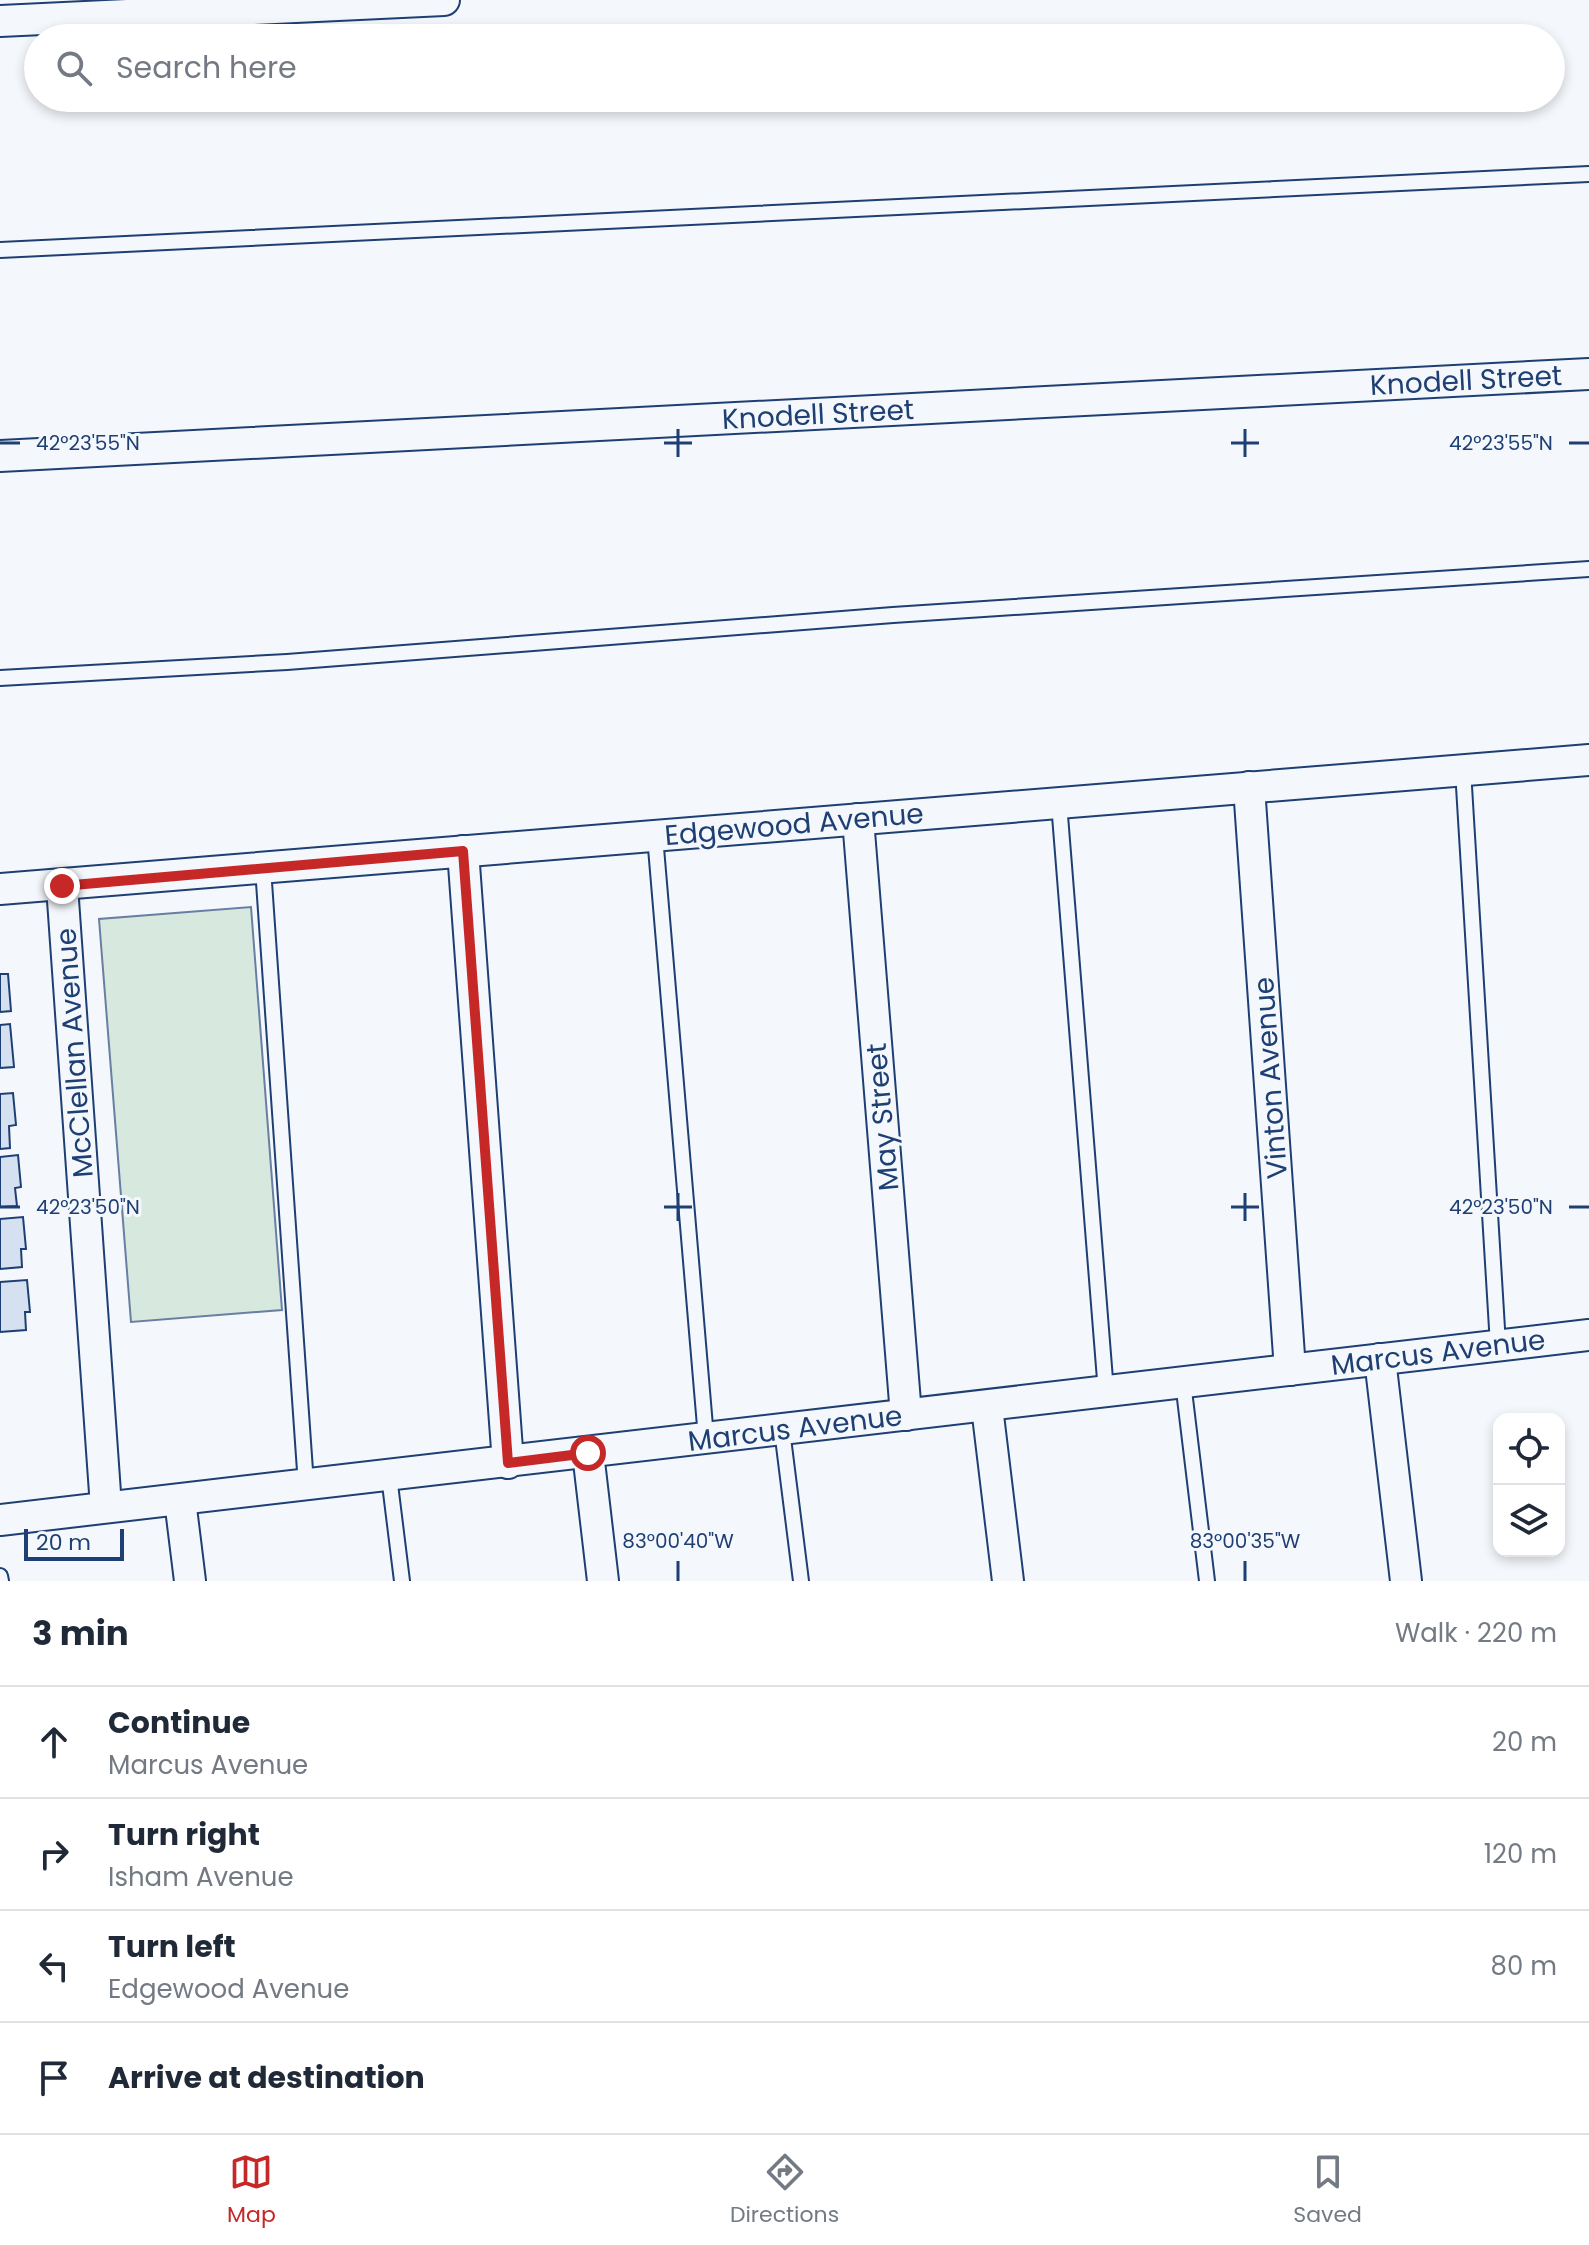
<!DOCTYPE html>
<html lang="en">
<head>
<meta charset="utf-8">
<style>
	:root { --surface:#fff; --page:#f6f6f7; --text:#1f2937; --muted:#747a83; --line:#e0e1e3; --accent:#c62828 }
	body { margin:0; font-family:Poppins,sans-serif; background:var(--page); color:var(--text) }
	.controls { position:absolute; right:24px; bottom:24px; display:grid; overflow:hidden; border-radius:16px; box-shadow:0 4px 12px #0003 }
	.controls button { width:72px; height:72px; display:grid; place-items:center; padding:0; border:0; border-bottom:2px solid var(--line); background:var(--surface); color:var(--text); font:40px sans-serif }
	.scale { position:absolute; left:24px; bottom:20px; width:100px; box-sizing:border-box; padding-left:8px; border:4px solid #1d3f73; border-top:0; font-size:22px; line-height:28px; white-space:nowrap; color:#1d3f73; -webkit-text-stroke:6px #f4f7fb; paint-order:stroke }
	.stop { position:absolute; width:24px; height:24px; margin:-18px; border:6px solid #c62828; border-radius:50%; background:#fff }
	.stop.end { background:#c62828; border-color:#fff; box-shadow:0 2px 8px #0008 }
	.list { margin:0; padding:0; list-style:none }
	h2 { display:flex; justify-content:space-between; align-items:center; height:104px; margin:0; padding:0 32px; font-size:34px }
	h2 small { font-size:26px; font-weight:400; color:var(--muted) }
	.list li { display:grid; grid-template-columns:52px 1fr auto; gap:24px; align-items:center; box-sizing:border-box; height:112px; padding:0 32px; border-top:2px solid var(--line) }
	.list b { display:block; font-size:30px; white-space:nowrap }
	.list p { margin:0; font-size:26px; white-space:nowrap; color:var(--muted) }
	.list em { font-size:26px; font-style:normal; color:var(--muted) }
	.icon { flex:none; width:44px; height:44px; fill:none; stroke:currentColor; stroke-width:2; stroke-linecap:round; stroke-linejoin:round }
	.map { position:relative; flex:none; width:1589px; height:1581px; overflow:hidden }
	.search { position:absolute; background:var(--surface); box-shadow:0 4px 12px #0003; left:24px; right:24px; top:24px; height:88px; display:flex; align-items:center; gap:20px; box-sizing:border-box; padding:0 28px; border-radius:44px; color:var(--muted); font-size:30px }
	.sheet { height:552px; background:var(--surface) }
	nav { display:flex; justify-content:space-around; align-items:center; box-sizing:border-box; height:112px; border-top:2px solid var(--line); background:var(--surface); font-size:22px; color:var(--muted) }
	nav a { display:grid; justify-items:center; gap:4px }
	nav .on { color:var(--accent) }
	.map>svg:first-child { display:block }
	.green { fill:#d7e8df; stroke:#687fa3; stroke-width:2 }
	.building { fill:#d5e0f0; stroke:#1d3f73; stroke-width:2 }
	.lines { fill:none; stroke-linecap:round; stroke-linejoin:round }
	.lane-casing { stroke:#1d3f73; stroke-width:18 }
	.street-casing { stroke:#1d3f73; stroke-width:34 }
	.lane { stroke:#f4f7fb; stroke-width:14 }
	.street { stroke:#f4f7fb; stroke-width:30 }
	.route { stroke:#c62828; stroke-width:10 }
	.ticks { fill:none; stroke:#1d3f73; stroke-width:3 }
	.labels { text-anchor:middle; stroke-width:6; stroke-linejoin:round; paint-order:stroke }
	.street-label { font-size:28px; fill:#1d3f73; stroke:#f4f7fb }
	.ticks-label { font-size:20px; text-anchor:middle; fill:#1d3f73; stroke:#f4f7fb; stroke-width:6; stroke-linejoin:round; paint-order:stroke }
</style>
</head>
<body>
<div class="map">
<svg width="1589" height="1581" viewBox="0 0 1589 1581">
	<rect width="100%" height="100%" fill="#f4f7fb"/>
	<!-- green -->
	<polygon class="green" points="251,907 282,1310 131,1322 99,919"/>
	<!-- building -->
	<g class="building">
		<polygon points="0,974 8,974 11,1011 0,1012"/>
		<polygon points="10,1024 14,1067 0,1068 0,1025"/>
		<polygon points="13,1093 16,1125 9,1126 10,1148 0,1149 0,1094"/>
		<polygon points="18,1155 21,1187 15,1188 17,1206 0,1207 0,1157"/>
		<polygon points="23,1217 26,1249 21,1249 22,1267 0,1269 0,1219"/>
		<polygon points="27,1280 30,1312 25,1312 26,1330 0,1332 0,1282"/>
	</g>
	<g class="lines">
		<!-- lane casing -->
		<g class="lane-casing">
			<g id="lane">
				<polyline points="0,250 1589,174"/>
				<polyline points="0,678 287,662 893,615 1589,569"/>
				<polyline points="1463,770 1498,1345"/>
				<polyline points="1059,803 1106,1392"/>
				<polyline points="655,836 706,1438"/>
				<polyline points="263,868 306,1485"/>
				<polyline points="1183,1382 1207,1581"/>
				<polyline points="782,1430 801,1581"/>
				<polyline points="389,1476 402,1581"/>
				<polyline points="0,1576 1,1581"/>
			</g>
		</g>
		<!-- street casing -->
		<g class="street-casing">
			<g id="street">
				<polyline points="0,21 444,0"/>
				<polyline points="0,456 1589,374"/>
				<polyline points="1249,787 1290,1370"/>
				<polyline points="858,819 906,1415"/>
				<polyline points="463,851 508,1463"/>
				<polyline points="62,886 106,1507"/>
				<polyline points="0,889 1589,760"/>
				<polyline points="1380,1359 1406,1581"/>
				<polyline points="987,1407 1008,1581"/>
				<polyline points="588,1453 603,1581"/>
				<polyline points="180,1500 190,1581"/>
				<polyline points="0,1520 1589,1335"/>
			</g>
		</g>
		<!-- lane -->
		<use href="#lane" class="lane"/>
		<!-- street -->
		<use href="#street" class="street"/>
	</g>
	<g class="lines">
		<!-- route -->
		<polyline class="route" points="62,886 463,851 508,1463 588,1453"/>
	</g>
	<!-- ticks -->
	<path class="ticks" d="M678,429V457M1245,429V457M0,443H20M664,443H692M1231,443H1259M1569,443H1589M678,1193V1221M1245,1193V1221M0,1207H20M664,1207H692M1231,1207H1259M1569,1207H1589M678,1561V1581M1245,1561V1581"/>
	<g class="labels">
		<!-- street labels -->
		<g class="street-label">
			<text transform="translate(1466 380) rotate(-3)" y="10">Knodell Street</text>
			<text transform="translate(818 414) rotate(-3)" y="10">Knodell Street</text>
			<text transform="translate(794 824) rotate(-5)" y="10">Edgewood Avenue</text>
			<text transform="translate(74 1053) rotate(-94)" y="10">McClellan Avenue</text>
			<text transform="translate(1270 1078) rotate(-94)" y="10">Vinton Avenue</text>
			<text transform="translate(882 1117) rotate(-95)" y="10">May Street</text>
			<text transform="translate(1438 1352) rotate(-7)" y="10">Marcus Avenue</text>
			<text transform="translate(795 1428) rotate(-7)" y="10">Marcus Avenue</text>
		</g>
	</g>
	<g class="ticks-label">
		<text x="88" y="450">42°23'55"N</text>
		<text x="1501" y="450">42°23'55"N</text>
		<text x="88" y="1214">42°23'50"N</text>
		<text x="1501" y="1214">42°23'50"N</text>
		<text x="678" y="1548">83°00'40"W</text>
		<text x="1245" y="1548">83°00'35"W</text>
	</g>
</svg>
<div class="controls">
<button><svg class="icon" aria-label="locate" viewBox="0 0 24 24"><circle cx="12" cy="12" r="6"/><path d="M12 2v4M12 18v4M2 12h4M18 12h4"/></svg></button>
<button><svg class="icon" aria-label="layers" viewBox="0 0 24 24"><path d="M12 4l9 5-9 5-9-5zM3 14l9 5 9-5"/></svg></button>
</div>
<div class="scale">20 m</div>
<div class="stop" style="left:588px;top:1453px"></div>
<div class="stop end" style="left:62px;top:886px"></div>
<div class="search"><svg class="icon" aria-label="search" viewBox="0 0 24 24"><circle cx="10" cy="10" r="6"/><path d="M15 15l6 6"/></svg>Search here</div>
</div>
<section class="sheet">
<h2>3 min<small>Walk · 220 m</small></h2>
<ul class="list">
<li><svg class="icon" aria-label="ahead" viewBox="0 0 24 24"><path d="M12 20V5M6 11l6-6 6 6"/></svg><div><b>Continue</b><p>Marcus Avenue</p></div><em>20 m</em></li>
<li><svg class="icon" aria-label="right" viewBox="0 0 24 24"><path d="M7 20v-9h11M14 6l5 5-5 5"/></svg><div><b>Turn right</b><p>Isham Avenue</p></div><em>120 m</em></li>
<li><svg class="icon" aria-label="left" viewBox="0 0 24 24"><path d="M17 20v-9H6M10 6l-5 5 5 5"/></svg><div><b>Turn left</b><p>Edgewood Avenue</p></div><em>80 m</em></li>
<li><svg class="icon" aria-label="arrive" viewBox="0 0 24 24"><path d="M6 21V4h12l-3 4 3 4H6"/></svg><div><b>Arrive at destination</b></div></li>
</ul>
</section>
<nav>
<a class="on"><svg class="icon" aria-label="map" viewBox="0 0 24 24"><path d="M3 6l6-2 6 2 6-2v14l-6 2-6-2-6 2zM9 4v14M15 6v14"/></svg>Map</a>
<a><svg class="icon" aria-label="directions" viewBox="0 0 24 24"><path d="M12 3l9 9-9 9-9-9zM9 14v-3h6M13 9l2 2-2 2"/></svg>Directions</a>
<a><svg class="icon" aria-label="saved" viewBox="0 0 24 24"><path d="M7 4h10v16l-5-4-5 4z"/></svg>Saved</a>
</nav>
</body>
</html>
